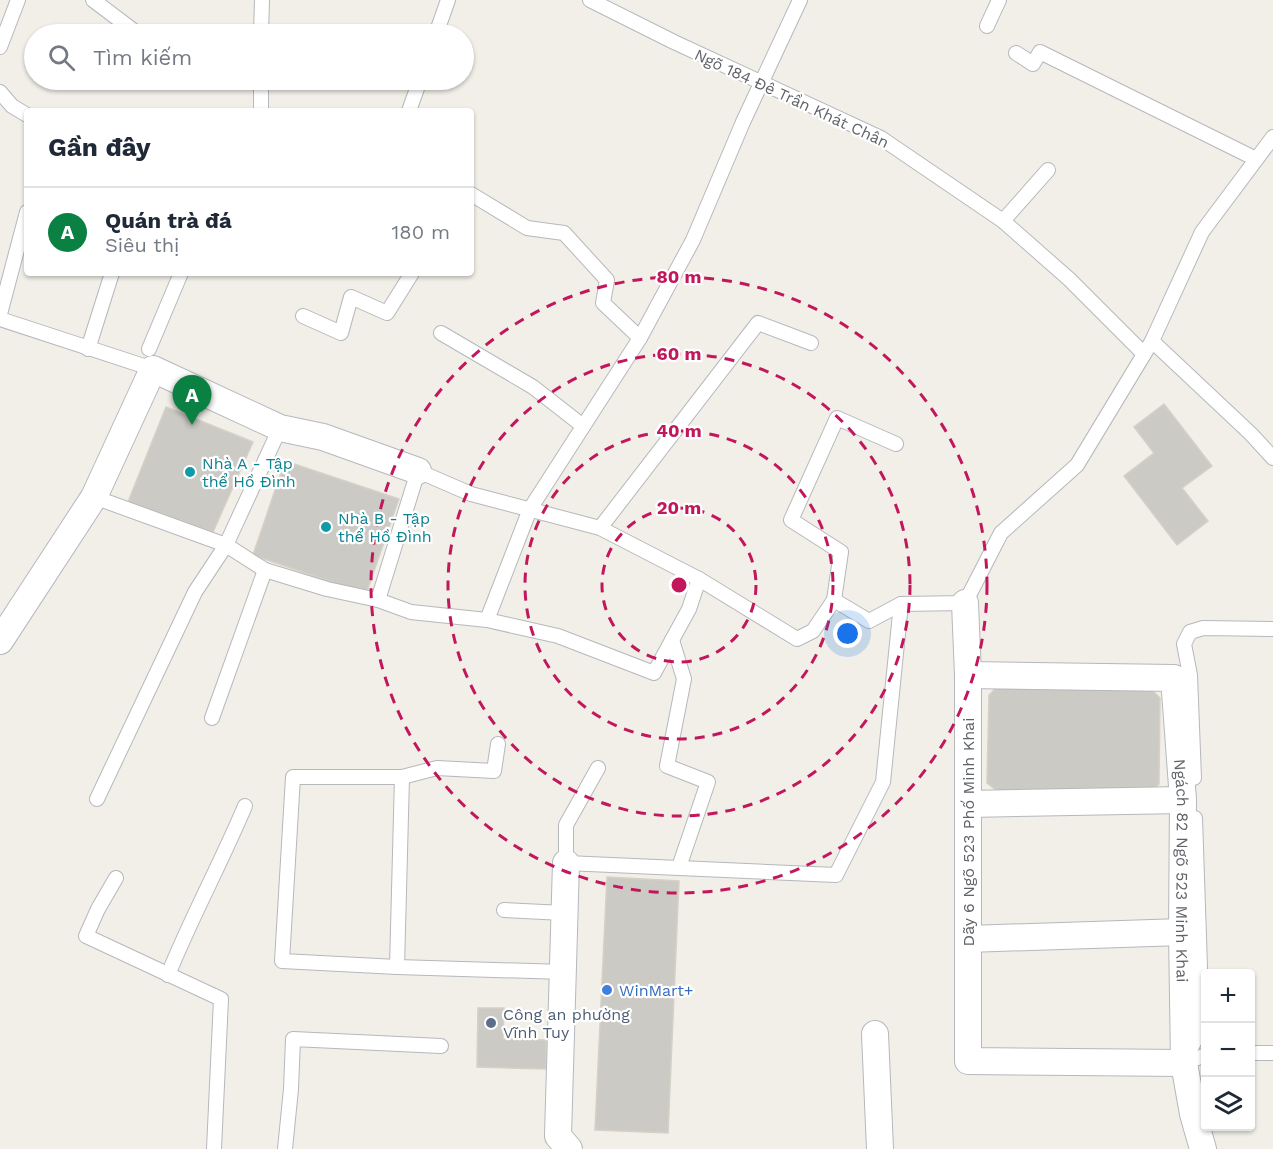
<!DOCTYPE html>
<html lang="vi">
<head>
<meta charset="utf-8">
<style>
	:root { --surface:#fff; --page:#f6f6f7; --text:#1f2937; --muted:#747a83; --line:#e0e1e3; --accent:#0b8043 }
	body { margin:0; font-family:"Work Sans",sans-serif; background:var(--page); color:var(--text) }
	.controls { position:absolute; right:18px; bottom:18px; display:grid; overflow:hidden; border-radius:6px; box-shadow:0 2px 4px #0004 }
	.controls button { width:54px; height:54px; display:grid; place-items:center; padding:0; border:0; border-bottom:2px solid var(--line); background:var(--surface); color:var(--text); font:30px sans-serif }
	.you { position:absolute; left:848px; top:634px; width:21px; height:21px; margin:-15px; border:4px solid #fff; border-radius:50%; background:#1a73e8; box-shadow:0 0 0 9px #1a73e833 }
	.badge { display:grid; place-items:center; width:39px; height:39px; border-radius:50%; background:var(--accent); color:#fff; font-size:20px; font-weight:700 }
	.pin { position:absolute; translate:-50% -50px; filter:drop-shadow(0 2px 3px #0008) }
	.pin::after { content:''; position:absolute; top:32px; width:21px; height:18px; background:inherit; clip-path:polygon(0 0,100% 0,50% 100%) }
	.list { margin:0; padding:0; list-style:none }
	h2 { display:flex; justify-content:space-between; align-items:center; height:78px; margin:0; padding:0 24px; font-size:26px }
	h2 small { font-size:20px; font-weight:400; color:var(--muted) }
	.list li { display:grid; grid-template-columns:39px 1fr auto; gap:18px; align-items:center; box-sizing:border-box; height:90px; padding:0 24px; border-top:2px solid var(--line) }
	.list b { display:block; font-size:22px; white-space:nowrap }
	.list p { margin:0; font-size:20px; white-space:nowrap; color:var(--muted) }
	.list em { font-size:20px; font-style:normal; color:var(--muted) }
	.icon { flex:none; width:33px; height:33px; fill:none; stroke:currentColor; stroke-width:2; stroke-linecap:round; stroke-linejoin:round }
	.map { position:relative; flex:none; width:1273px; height:1149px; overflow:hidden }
	.search { position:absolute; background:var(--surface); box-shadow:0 2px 4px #0004; left:24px; top:24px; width:450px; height:66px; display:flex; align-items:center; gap:15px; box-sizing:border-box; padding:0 21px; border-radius:33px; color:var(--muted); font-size:22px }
	.panel { position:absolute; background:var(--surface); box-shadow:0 2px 4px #0004; left:24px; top:108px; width:450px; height:168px; border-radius:6px }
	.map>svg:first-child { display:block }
	.building { fill:#cccac5; stroke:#d6d1c6; stroke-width:1.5 }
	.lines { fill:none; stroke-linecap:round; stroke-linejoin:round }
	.service-casing { stroke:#b5b8bc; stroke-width:16 }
	.minor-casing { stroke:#b5b8bc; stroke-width:28 }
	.service { stroke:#fff; stroke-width:14 }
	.minor { stroke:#fff; stroke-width:26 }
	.ring { fill:none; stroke:#c2185b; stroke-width:3; stroke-dasharray:10 8 }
	.culture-dot { fill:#0f9aa8; stroke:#fff; stroke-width:2 }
	.shop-dot { fill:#3f7fe0; stroke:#fff; stroke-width:2 }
	.service-dot { fill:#5c6f8a; stroke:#fff; stroke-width:2 }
	.labels { text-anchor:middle; stroke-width:4.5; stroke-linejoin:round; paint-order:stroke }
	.street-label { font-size:16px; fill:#5f6368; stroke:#fff }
	.culture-label { font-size:16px; fill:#0d838f; stroke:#fff; text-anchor:start }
	.shop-label { font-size:16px; fill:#366cbe; stroke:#fff; text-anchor:start }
	.service-label { font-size:16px; fill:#4e5e75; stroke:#fff; text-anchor:start }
	.centre { fill:#c2185b; stroke:#fff; stroke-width:3 }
	.ring-label { font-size:18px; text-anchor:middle; font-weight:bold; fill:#c2185b; stroke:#fff; stroke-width:4.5; stroke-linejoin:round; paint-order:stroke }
</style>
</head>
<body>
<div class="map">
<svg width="1273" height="1149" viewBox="0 0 1273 1149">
	<rect width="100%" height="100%" fill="#f1efe8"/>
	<!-- building -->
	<g class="building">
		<polygon points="1164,404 1212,466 1182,488 1208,521 1177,545 1124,476 1154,453 1134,427"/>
		<polygon points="166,407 253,442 213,532 128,502"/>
		<polygon points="285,461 399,499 366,594 253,555"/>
		<polygon points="998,686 1149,687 1160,698 1159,784 1150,794 997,791 987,783 989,695"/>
		<polygon points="607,877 679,881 668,1133 595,1130"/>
		<polygon points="478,1008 504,1008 503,1039 546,1040 546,1069 477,1067"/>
	</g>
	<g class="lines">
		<!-- service casing -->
		<g class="service-casing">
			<g id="service">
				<polyline points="93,0 138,34"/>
				<polyline points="590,0 674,42 881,138 1003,221 1069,279 1144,354"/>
				<polyline points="987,26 999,0"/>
				<polyline points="261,34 262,0"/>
				<polyline points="436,34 448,0"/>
				<polyline points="0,47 18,0"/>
				<polyline points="1016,53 1033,64 1040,52 1256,159"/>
				<polyline points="0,92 12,106 27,115"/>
				<polyline points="261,111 261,80"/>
				<polyline points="409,111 420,80"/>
				<polyline points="471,194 527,228 564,233 607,280 603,303 640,338"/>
				<polyline points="1003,221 1048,170"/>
				<polyline points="0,314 27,212"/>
				<polyline points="303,316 341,333 351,297 387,313 412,273"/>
				<polyline points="0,319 153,369"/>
				<polyline points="441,333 533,387 583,426"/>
				<polyline points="1152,341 1251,434 1273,458"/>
				<polyline points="88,349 112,273"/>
				<polyline points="149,349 181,273"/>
				<polyline points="94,497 226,545 265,570 327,589 378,600 411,612 487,620 558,636 654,673 689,609 699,579"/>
				<polyline points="600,528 758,323 811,343"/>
				<polyline points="378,600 418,471 471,494 600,528 699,579 797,639 813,631 834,600 841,552 791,520 837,418 896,444"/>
				<polyline points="834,600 869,621 901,604 965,603 1001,533 1077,465 1152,341 1202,232 1273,137"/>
				<polyline points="487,620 530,509 640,338 693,240 743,122 800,0"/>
				<polyline points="672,640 684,679 667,766 708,782 679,867"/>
				<polyline points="212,718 265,570"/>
				<polyline points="498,744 494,771 437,768 402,777 293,777 282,961 397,967 564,972"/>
				<polyline points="598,768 566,825 566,863 836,875 883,782 901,604"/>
				<polyline points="1194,778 1190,675 1184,644 1190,632 1203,628 1273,629"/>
				<polyline points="97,799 195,592 226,545 280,428"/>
				<polyline points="116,878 98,909 86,936 221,999 214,1149"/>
				<polyline points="504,910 564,913"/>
				<polyline points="397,967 402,777"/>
				<path d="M168,975C191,918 221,863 245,806"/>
				<polyline points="1250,1053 1273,1053"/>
				<polyline points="1188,1054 1202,1027 1195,818"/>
				<polyline points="1184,1063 1206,1055"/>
				<polyline points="285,1149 291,1089 293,1039 441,1046"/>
			</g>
		</g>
		<!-- minor casing -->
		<g class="minor-casing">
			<g id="minor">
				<polyline points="965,603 968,675 968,1061 1184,1063"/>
				<polyline points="0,641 94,497 153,369 280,428 323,437 418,471"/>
				<path id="s1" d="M968,675L1174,678L1183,800L1182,932L1184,1063L1193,1114L1203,1149"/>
				<polyline points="968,804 1183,800"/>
				<polyline points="566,863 558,1136 569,1149"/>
				<polyline points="968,939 1182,932"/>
				<polyline points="875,1034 880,1149"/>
			</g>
		</g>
		<!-- service -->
		<use href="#service" class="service"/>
		<!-- minor -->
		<use href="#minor" class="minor"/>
	</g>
	<!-- distance rings -->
	<g class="ring">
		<circle cx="679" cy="585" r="77"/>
		<circle cx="679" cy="585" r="154"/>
		<circle cx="679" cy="585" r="231"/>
		<circle cx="679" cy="585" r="308"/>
	</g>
	<!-- markers -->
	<g class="culture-dot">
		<circle cx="190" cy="472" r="6"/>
		<circle cx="326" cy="527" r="6"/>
	</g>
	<circle class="shop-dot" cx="607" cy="990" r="6"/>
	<circle class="service-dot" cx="491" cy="1023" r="6"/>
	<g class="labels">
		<!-- street labels -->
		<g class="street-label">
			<text transform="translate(792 98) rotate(25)" y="6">Ngõ 184 Đê Trần Khát Chân</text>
			<text transform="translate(968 832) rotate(-90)" y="6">Dãy 6 Ngõ 523 Phố Minh Khai</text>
			<text dy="6" stroke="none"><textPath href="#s1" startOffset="399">Ngách 82 Ngõ 523 Minh Khai</textPath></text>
		</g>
		<!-- culture labels -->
		<g class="culture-label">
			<text x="202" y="469">Nhà A - Tập<tspan x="202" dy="18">thể Hồ Đình</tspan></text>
			<text x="338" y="524">Nhà B - Tập<tspan x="338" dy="18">thể Hồ Đình</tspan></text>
		</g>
		<!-- shop labels -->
		<g class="shop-label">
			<text x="619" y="996">WinMart+</text>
		</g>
		<!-- service labels -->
		<g class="service-label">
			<text x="503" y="1020">Công an phường<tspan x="503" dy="18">Vĩnh Tuy</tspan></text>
		</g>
	</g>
	<circle cx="679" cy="585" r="9" class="centre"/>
	<g class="ring-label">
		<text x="679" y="283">80 m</text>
		<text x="679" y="360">60 m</text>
		<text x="679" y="437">40 m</text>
		<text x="679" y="514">20 m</text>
	</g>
</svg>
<div class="controls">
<button>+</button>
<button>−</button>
<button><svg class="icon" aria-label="layers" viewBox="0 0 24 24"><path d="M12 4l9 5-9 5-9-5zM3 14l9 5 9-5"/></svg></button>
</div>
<div class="you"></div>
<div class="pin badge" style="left:192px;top:425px">A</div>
<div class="search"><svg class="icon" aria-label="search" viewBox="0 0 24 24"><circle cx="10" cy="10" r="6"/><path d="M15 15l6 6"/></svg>Tìm kiếm</div>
<section class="panel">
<h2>Gần đây<small></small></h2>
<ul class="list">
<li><span class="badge">A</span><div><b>Quán trà đá</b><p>Siêu thị</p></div><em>180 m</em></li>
</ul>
</section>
</div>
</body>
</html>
